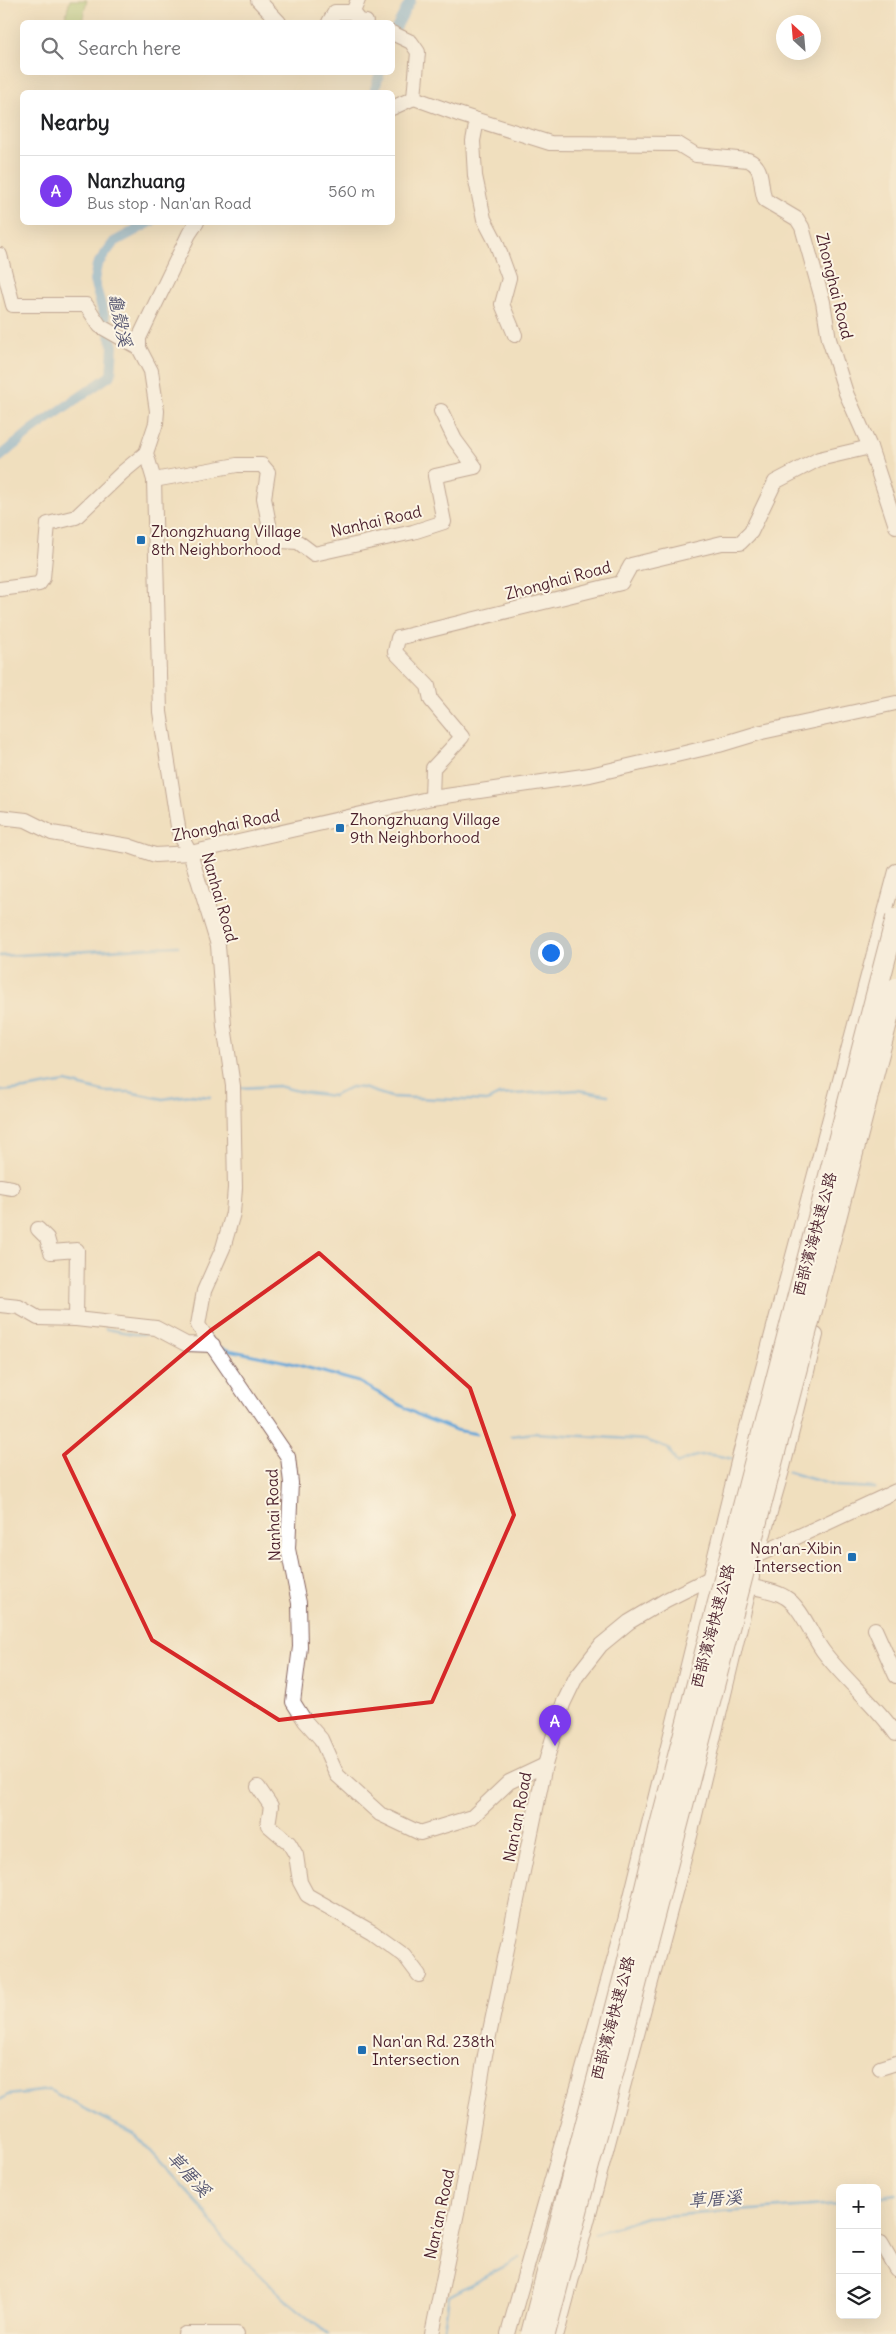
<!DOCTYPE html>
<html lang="en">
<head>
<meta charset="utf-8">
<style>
	:root { --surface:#fff; --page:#f2f2f2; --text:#202124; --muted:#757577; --line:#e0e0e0; --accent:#7c3aed }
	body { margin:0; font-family:Delius,"LXGW WenKai TC",sans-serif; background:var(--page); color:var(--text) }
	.controls { position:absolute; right:15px; bottom:15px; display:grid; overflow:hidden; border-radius:8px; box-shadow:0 5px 20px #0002 }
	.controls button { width:45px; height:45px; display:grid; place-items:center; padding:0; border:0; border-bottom:1px solid var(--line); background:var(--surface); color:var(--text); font:25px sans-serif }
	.compass { position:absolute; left:776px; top:15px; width:45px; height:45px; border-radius:50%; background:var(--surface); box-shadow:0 5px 20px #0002; rotate:334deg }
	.you { position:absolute; left:550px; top:952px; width:18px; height:18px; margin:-12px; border:4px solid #fff; border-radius:50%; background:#1a73e8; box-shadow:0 0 0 8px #1a73e833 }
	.badge { display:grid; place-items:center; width:32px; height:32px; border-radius:50%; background:var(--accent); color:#fff; font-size:16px; font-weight:700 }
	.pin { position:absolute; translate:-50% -41px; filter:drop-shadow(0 1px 2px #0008) }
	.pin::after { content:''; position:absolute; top:26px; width:18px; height:15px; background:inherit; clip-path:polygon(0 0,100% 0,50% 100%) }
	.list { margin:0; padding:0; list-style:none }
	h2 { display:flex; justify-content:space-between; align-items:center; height:65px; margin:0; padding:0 20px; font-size:21px }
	h2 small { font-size:16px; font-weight:400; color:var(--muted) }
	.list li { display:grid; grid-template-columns:32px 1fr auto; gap:15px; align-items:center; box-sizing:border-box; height:70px; padding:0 20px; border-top:1px solid var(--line) }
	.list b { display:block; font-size:19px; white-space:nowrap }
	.list p { margin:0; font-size:16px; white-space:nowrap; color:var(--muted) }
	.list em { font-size:16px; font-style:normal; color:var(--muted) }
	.icon { flex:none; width:28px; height:28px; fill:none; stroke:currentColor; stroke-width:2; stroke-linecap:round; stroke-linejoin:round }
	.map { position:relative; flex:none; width:896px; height:2334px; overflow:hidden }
	.search { position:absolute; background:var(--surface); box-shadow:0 5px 20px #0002; left:20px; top:20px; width:375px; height:55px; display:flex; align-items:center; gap:12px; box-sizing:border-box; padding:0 18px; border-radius:8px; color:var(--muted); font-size:19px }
	.panel { position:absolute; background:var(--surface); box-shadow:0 5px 20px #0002; left:20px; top:90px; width:375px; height:135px; border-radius:8px }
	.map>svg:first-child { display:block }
	.green { fill:#9ec570; stroke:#74724e }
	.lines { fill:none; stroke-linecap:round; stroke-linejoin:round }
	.stream { stroke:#65a6d8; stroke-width:3 }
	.canal { stroke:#65a6d8; stroke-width:10 }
	.minor-casing { stroke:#84625e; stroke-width:16 }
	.minor { stroke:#fff; stroke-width:14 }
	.highway-bridge-casing { stroke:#84625e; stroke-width:22; stroke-linecap:butt }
	.highway-bridge { stroke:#fff; stroke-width:20 }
	.marked { fill:none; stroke:#d62828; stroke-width:4; stroke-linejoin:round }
	.poi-dot { fill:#1f6fb2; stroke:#fcf5e5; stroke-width:2 }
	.labels { text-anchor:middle; stroke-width:4; stroke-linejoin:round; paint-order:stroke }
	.street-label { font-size:16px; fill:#4a1f2b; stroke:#fcf5e5 }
	.poi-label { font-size:16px; fill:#4a1f2b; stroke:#fcf5e5; text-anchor:start }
	.water-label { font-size:18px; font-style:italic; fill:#555570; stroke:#fcf5e5 }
</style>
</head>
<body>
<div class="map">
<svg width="896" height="2334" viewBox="0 0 896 2334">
	<rect width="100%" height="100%" fill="#fcf5e5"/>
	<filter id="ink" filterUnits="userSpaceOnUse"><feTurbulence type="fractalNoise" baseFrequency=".02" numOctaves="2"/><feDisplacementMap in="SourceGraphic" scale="10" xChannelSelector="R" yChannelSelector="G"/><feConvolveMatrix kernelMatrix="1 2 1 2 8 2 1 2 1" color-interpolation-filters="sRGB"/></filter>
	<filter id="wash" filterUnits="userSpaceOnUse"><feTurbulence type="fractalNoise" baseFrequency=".0096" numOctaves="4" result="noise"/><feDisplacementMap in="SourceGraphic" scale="20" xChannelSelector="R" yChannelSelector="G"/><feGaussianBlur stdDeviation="1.12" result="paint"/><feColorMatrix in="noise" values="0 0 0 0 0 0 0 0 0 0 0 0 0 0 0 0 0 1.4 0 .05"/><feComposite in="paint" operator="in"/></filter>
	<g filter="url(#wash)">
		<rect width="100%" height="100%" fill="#f0dfbe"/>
		<!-- green -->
		<polygon class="green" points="70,0 87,0 82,22 64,22"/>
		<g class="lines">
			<!-- stream -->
			<g class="stream">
				<polyline points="0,956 178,946"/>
				<polyline points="240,1088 278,1086 302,1092 333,1096 351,1087 363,1088 391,1097 487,1101 499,1095 578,1090 608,1095"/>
				<polyline points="0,1091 25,1089 66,1082 105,1092 129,1092 163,1099 190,1095 210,1097"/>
				<polyline points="106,1329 134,1334 149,1334"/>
				<polyline points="219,1348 287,1362 359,1382 420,1416 456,1430 477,1434"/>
				<path d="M511,1436L534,1433L645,1440L668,1448L677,1464C699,1452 709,1453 733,1459"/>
				<polyline points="788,1472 836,1486 875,1488"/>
				<polyline points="0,2100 8,2095 49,2090 134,2134 202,2208 224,2240 286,2300 328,2334"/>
				<polyline points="877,2198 896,2195"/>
				<polyline points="595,2234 647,2217 840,2204"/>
				<polyline points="443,2334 449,2296 520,2258"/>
			</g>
			<!-- canal -->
			<g class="canal">
				<polyline points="392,35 411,0"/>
				<polyline points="374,92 380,72"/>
				<polyline points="0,457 32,430 111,375 113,346 94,281 97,265 114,242 151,222"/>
			</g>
		</g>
	</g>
	<g filter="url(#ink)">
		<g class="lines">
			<!-- minor casing -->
			<g class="minor-casing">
				<g id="minor">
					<polyline points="258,0 279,22"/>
					<polyline points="353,12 360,21 366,22"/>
					<polyline points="353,12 358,0"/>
					<polyline points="329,22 335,12 353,12"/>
					<polyline points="392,33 411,42 418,52 414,98 392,108"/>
					<path d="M414,98L458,114L550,143L678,144L696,155L748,160C765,167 759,185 765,200L797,219L802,227L823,302L829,339L846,393L870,447L896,526"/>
					<polyline points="477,120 473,141 475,176 484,219 496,242 509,278 502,304 515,335"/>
					<polyline points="197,222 189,234 139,338 139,348 151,371 157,411 156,423 146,453 154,480 160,712 179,833 190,853 218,945 224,1026 233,1086 235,1188 233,1213 223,1248 204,1291 198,1325 288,1457 291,1483 288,1549 299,1603 300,1647 293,1702 305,1721 321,1739 337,1775 380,1814 420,1833 472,1817 509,1782 545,1765"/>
					<polyline points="0,255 13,305 86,305 100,326 139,348"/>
					<polyline points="154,480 237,465 262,465 268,472 264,498 269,524 265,540 298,542 314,554 413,532 444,522 435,476 475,467 455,440 441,411"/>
					<polyline points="0,589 39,584 43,578 48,524 76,517 123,472 146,453"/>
					<polyline points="432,798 433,768 462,737 431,700 428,686 395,652 398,638 621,583 631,565 722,543 740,543 751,532 775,482 819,459 870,447"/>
					<polyline points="0,817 26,820 52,833 129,846 155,855 190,853 432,798 590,775 719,745 762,732 896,703"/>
					<polyline points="0,1186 12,1188"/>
					<polyline points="38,1229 47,1238 51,1252 77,1250 76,1319"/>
					<polyline points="0,1305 19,1307 38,1318 76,1319 156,1328 186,1344 213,1345"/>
					<polyline points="760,1547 783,1467 816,1335"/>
					<polyline points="754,1557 896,1491"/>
					<path d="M741,1585C755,1588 774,1590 785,1597C801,1606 812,1636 823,1651C845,1681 875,1703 896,1734"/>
					<polyline points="875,1629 896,1676"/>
					<polyline points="258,1787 271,1806 268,1825 289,1843 296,1855 300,1882 307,1895 372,1932 404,1955 419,1975"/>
					<polyline points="880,2068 896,2063"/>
					<polyline points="881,2243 896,2269"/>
					<polyline points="185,2334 237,2334"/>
					<polyline points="432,2334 467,2164 485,2055 545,1765 563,1704 576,1677 601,1645 629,1622 666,1600 716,1575"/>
					<polyline points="508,2334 625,1921 740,1454 896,871"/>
					<polyline points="557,2334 690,1836 752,1577"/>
				</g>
			</g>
			<!-- minor -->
			<use href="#minor" class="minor"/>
			<!-- highway-bridge casing -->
			<g class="highway-bridge-casing">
				<g id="highway-bridge">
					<polyline points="531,2334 625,1972 659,1829 896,918"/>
					<polyline points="545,2334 896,988"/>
				</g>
			</g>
			<!-- highway-bridge -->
			<use href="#highway-bridge" class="highway-bridge"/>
		</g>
	</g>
	<!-- marked area -->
	<path d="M0 0H896V2334H0ZM319,1253L470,1388L514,1515L432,1702L279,1720L152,1640L64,1455L210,1331Z" fill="#f0dfbe" fill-opacity=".55" fill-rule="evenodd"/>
	<path class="marked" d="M319,1253L470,1388L514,1515L432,1702L279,1720L152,1640L64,1455L210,1331Z"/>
	<!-- markers -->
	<g class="poi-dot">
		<rect x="136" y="535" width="10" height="10" rx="2.5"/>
		<rect x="335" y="823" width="10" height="10" rx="2.5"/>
		<rect x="847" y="1552" width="10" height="10" rx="2.5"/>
		<rect x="357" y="2045" width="10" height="10" rx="2.5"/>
	</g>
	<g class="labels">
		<!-- street labels -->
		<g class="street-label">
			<text transform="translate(835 286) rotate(76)" y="6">Zhonghai Road</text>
			<text transform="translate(376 521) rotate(-13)" y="6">Nanhai Road</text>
			<text transform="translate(558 580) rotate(-15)" y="6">Zhonghai Road</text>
			<text transform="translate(226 825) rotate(-11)" y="6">Zhonghai Road</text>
			<text transform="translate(220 897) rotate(74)" y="6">Nanhai Road</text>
			<text transform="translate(814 1234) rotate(-75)" y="6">西部濱海快速公路</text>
			<text transform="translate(273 1515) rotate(-92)" y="6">Nanhai Road</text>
			<text transform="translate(712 1626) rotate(-75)" y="6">西部濱海快速公路</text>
			<text transform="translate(517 1817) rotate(-79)" y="6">Nan'an Road</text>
			<text transform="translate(612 2018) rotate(-75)" y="6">西部濱海快速公路</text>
			<text transform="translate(439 2214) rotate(-78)" y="6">Nan'an Road</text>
		</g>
		<!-- poi labels -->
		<g class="poi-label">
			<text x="151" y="537">Zhongzhuang Village<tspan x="151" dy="18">8th Neighborhood</tspan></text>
			<text x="350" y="825">Zhongzhuang Village<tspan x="350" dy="18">9th Neighborhood</tspan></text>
			<text x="842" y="1554" text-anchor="end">Nan'an-Xibin<tspan x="842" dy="18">Intersection</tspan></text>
			<text x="372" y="2047">Nan'an Rd. 238th<tspan x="372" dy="18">Intersection</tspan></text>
		</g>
		<!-- water labels -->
		<g class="water-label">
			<text transform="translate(120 320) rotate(78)" y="6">龜殼溪</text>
			<text transform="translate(189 2174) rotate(48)" y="6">草厝溪</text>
			<text transform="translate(715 2199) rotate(-4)" y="6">草厝溪</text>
		</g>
	</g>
</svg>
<div class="controls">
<button>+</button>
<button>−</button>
<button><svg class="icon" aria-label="layers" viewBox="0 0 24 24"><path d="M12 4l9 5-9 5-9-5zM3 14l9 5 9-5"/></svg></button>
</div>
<svg class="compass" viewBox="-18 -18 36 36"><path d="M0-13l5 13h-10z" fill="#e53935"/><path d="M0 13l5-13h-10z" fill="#757577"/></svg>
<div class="you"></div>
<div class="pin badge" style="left:555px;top:1746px">A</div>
<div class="search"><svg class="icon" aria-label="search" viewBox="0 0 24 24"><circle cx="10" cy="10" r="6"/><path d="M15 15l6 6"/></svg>Search here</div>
<section class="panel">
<h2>Nearby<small></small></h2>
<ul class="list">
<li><span class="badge">A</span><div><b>Nanzhuang</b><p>Bus stop · Nan'an Road</p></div><em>560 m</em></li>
</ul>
</section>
</div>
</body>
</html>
